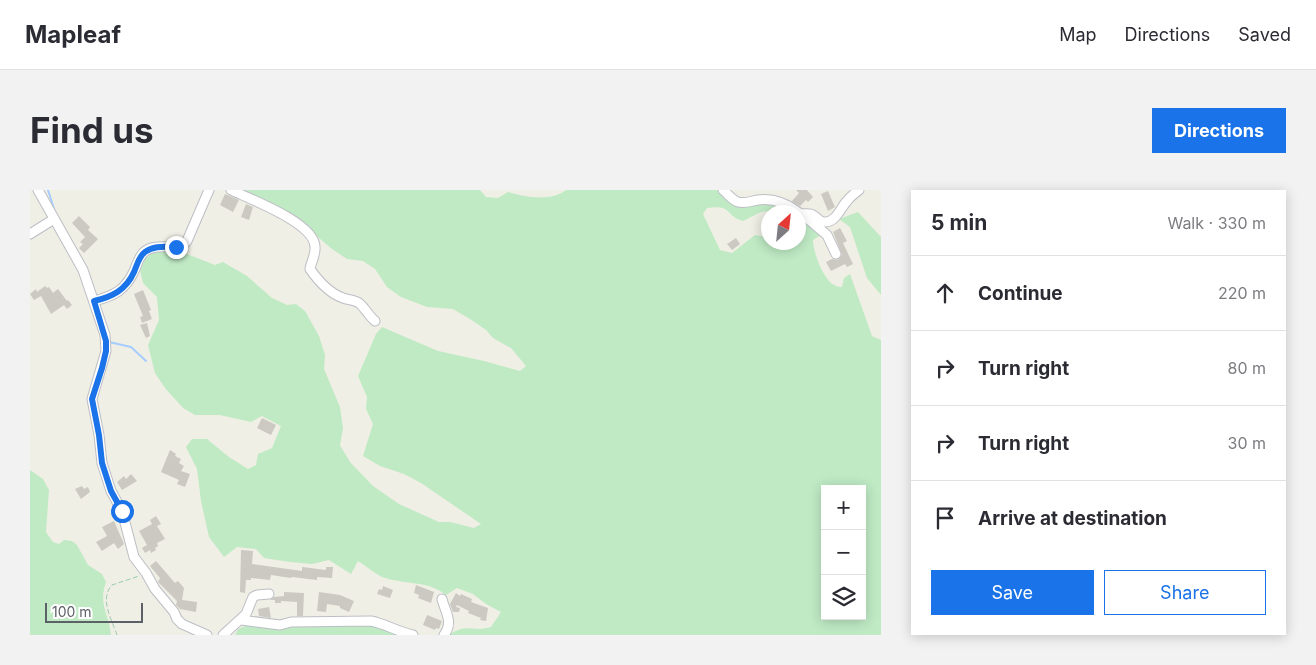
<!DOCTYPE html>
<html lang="en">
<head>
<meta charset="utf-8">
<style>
	:root { --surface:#fff; --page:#f2f2f3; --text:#2b2b33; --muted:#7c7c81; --line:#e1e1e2; --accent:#1a73e8 }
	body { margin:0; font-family:Inter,sans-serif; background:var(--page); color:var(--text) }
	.controls { position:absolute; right:15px; bottom:15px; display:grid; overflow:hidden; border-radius:0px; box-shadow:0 2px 12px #0003 }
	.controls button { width:45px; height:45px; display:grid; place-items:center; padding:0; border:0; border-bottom:1px solid var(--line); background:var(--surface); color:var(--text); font:25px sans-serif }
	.compass { position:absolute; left:731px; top:15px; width:45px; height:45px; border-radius:50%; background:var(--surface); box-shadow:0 2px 12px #0003; rotate:27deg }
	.scale { position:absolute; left:15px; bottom:12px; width:98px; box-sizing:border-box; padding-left:5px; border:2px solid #5c6067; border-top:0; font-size:14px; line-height:18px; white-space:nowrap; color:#5c6067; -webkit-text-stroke:4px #fff; paint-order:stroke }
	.stop { position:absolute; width:15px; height:15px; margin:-11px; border:4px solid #1a73e8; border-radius:50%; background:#fff }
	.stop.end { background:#1a73e8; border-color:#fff; box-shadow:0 1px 5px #0008 }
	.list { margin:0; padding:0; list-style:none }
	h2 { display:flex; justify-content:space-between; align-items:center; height:65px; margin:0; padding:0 20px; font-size:21px }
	h2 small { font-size:16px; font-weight:400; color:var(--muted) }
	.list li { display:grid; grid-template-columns:32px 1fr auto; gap:15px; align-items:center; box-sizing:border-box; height:75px; padding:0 20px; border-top:1px solid var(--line) }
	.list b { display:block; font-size:19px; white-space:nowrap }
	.list em { font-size:16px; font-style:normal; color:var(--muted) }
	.actions { display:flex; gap:10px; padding:15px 20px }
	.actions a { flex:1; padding:11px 0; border:1px solid var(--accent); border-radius:0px; text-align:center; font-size:18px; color:var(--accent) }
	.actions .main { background:var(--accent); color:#fff }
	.icon { flex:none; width:28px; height:28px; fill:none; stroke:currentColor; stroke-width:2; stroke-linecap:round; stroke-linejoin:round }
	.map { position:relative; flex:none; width:851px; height:445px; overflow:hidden; border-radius:0px }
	header { display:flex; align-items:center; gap:30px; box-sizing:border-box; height:70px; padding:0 25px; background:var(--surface); border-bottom:1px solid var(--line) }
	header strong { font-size:24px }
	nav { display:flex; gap:28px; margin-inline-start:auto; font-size:18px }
	.intro { display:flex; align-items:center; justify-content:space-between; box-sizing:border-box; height:120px; padding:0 30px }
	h1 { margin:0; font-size:35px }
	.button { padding:12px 22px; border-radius:0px; background:var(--accent); color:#fff; font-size:18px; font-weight:700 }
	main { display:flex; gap:30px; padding:0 30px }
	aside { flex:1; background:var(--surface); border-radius:0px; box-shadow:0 2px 12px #0003 }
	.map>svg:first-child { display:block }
	.green { fill:#bfeac4; fill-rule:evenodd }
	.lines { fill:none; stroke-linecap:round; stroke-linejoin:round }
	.stream { stroke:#a6cdff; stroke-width:2 }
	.building { fill:#cbc9c2 }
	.minor-casing { stroke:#bcbec5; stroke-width:11 }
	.path { stroke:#97ccad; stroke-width:1; stroke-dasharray:5 2.5; stroke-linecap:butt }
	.minor { stroke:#fff; stroke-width:9 }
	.route { stroke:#1a73e8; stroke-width:6 }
</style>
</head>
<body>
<header>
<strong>Mapleaf</strong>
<nav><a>Map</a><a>Directions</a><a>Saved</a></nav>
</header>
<div class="intro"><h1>Find us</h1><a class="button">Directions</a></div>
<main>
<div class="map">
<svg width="851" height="445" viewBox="0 0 851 445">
	<rect width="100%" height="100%" fill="#f0efe5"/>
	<!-- green -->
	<g class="green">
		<path d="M214,0H450L456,7L468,8L478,2C495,7 521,12 536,0H688L707,17C729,18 741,6 761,22L743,20L731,22L713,31C694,25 703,14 677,18L673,24L690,60L702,63L725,45L735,47L738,52L747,57L756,53L768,52L771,44L769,38V33L775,32L791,45L783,50C783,62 793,89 804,95C806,96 809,97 812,97L814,88L820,84L842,146L851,150V445H419C438,432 442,443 461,437L471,422L456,414L443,404L427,398L416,405C398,390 374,395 352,387C344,383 336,376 328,371L321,384L299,370L282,374L260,372L234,368L226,359L207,357L194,367L179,347L171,311L167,279L156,257L162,249H177L199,267L218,279L226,275L228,264L242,258L251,236L232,226L221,232L190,225H165L153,218L135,198L125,183L118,155L129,130L127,107L113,93L110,80L116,68L126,60L144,59L185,75L193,72L217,86L242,108L257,115L266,114L275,121L289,146L295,165L294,179L310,217L313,239L310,255L320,272L343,296L369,314L409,332H420L444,338L451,334L391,293L374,284L350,276L333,266L343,234L336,219L337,207L328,186L346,144L352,137L408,161L454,171L490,181L496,176L481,158L463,148L456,140L440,129L423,119L397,117L371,107L357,97L345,79L333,71L317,69L302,59L262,25L238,11ZM795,299H832V426H795Z"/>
		<polygon points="828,22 851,47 851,105 837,88 820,37 809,29"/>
		<path d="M0,280L13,289L19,300L16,342L23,352L29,354L34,350L42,351L47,355L58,375L72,384L76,392C68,416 79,423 81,445H0Z"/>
		<polygon points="347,433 360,436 367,445 205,445 208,439 218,435 242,438"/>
	</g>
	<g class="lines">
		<!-- stream -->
		<g class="stream">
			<polyline points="18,0 25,22"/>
			<polyline points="79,152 101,157 116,171"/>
		</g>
	</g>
	<!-- building -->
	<g class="building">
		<polygon points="766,0 777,0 783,7 778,12 776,10 770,16 762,11 769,3"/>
		<polygon points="798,1 805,17 798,21 791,4"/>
		<polygon points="195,4 209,10 203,22 190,15"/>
		<polygon points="216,14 223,17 219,30 211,27"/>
		<polygon points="49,26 60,37 58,40 68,49 54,63 49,58 53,54 50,52 55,47 42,33"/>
		<polygon points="810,38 817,51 813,53 823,74 817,77 815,74 801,81 796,72 802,69 808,70 812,65 803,42"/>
		<polygon points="706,48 710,54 702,60 697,54"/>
		<polygon points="15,96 17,98 19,97 23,103 28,99 37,111 38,110 42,115 37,119 34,115 21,124 11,106 4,110 0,104 6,99 7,102"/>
		<polygon points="113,100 121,120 119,121 122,129 112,133 110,127 113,126 104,104"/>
		<polygon points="117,133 120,146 116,148 110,135"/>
		<polygon points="232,228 246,235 241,245 227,238"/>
		<polygon points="140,260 146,264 145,266 151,269 149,273 154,276 151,281 160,284 155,297 147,294 149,290 131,282"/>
		<polygon points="101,284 107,291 92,300 87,292 94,286 96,289"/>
		<polygon points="52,296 54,299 58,297 60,302 51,309 45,299"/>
		<polygon points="126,326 131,334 127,336 135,349 127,353 128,356 125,358 126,360 121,363 120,360 115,363 112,358 117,355 109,341 122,334 120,330"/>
		<polygon points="84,331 94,354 88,359 84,353 72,361 66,352 77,346 72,337"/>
		<polygon points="211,360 223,361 222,374 272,381 272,377 296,380 296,377 303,377 302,388 287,387 287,390 262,387 261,388 241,385 240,390 221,388 221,390 216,390 215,403 210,402"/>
		<polygon points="126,371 145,393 148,391 154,398 152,410 167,412 166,422 150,419 146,415 147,411 128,392 130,388 120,376"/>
		<polygon points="386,395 404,402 401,413 388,408 389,405 384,403"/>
		<polygon points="353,396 363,400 360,408 347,404 349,399 352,400"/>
		<polygon points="254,402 274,403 273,426 267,426 267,412 251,411 251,413 245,413 245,410 240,410 244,407 254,406"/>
		<polygon points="289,402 310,405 324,411 319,422 310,418 310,416 297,414 296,422 287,421"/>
		<polygon points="426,403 430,406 431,404 442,409 441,412 458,418 456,431 450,430 451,428 438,423 439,421 427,415 426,417 430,418 429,422 423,422 420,414"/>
		<polygon points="239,417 241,428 229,426 228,419"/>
		<polygon points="397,425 412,431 409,439 406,438 405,440 393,435"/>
	</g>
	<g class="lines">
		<!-- minor casing -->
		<g class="minor-casing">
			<g id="minor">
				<polyline points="8,0 53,80 75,145 76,161 62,209 69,245 72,273 81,301 92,321 104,367 116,383 125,399 144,422 147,429 152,434 177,445"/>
				<path d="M201,0C220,9 285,33 285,57C286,64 281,72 280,79C289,92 299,103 313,108C319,110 324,110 329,113C335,118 339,126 345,131"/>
				<path d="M693,0C698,4 702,10 708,12C715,14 721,11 728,10C744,8 756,13 768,22"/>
				<path d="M768,23C773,25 776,23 780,24C786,25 789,32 794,32C806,33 811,17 817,11C820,7 825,3 829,0"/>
				<polyline points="772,24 797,45 806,64"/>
				<polyline points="0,44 24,29"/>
				<path d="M64,111C84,106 96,100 105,79C107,73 109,67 114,62C125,53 139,59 152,56L157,51L179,0"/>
				<path d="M412,409C415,422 424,432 414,445"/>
				<path d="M211,430L250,435L261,432L341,431C356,434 368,442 383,445"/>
				<polyline points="193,445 216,424 223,407 227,405 239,404"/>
			</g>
		</g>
		<!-- path -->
		<path class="path" d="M87,445C82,430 69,409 82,395L109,386"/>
		<!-- minor -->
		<use href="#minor" class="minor"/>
	</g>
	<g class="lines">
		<!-- route -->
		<path class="route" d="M92,321L81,301L72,273L69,245L62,209L72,178L76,161V151L64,111C82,107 96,100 104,82C107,75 109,66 115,62C124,55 136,57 146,57"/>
	</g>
</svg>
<div class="controls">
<button>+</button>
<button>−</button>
<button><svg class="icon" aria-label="layers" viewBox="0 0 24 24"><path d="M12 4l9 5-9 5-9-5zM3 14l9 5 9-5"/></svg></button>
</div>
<svg class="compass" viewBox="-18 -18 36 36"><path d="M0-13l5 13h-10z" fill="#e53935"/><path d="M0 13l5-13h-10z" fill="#7c7c81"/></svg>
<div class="scale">100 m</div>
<div class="stop" style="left:92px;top:321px"></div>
<div class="stop end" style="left:146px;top:57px"></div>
</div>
<aside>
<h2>5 min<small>Walk · 330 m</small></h2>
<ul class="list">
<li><svg class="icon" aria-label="ahead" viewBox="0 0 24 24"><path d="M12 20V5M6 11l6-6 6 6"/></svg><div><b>Continue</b></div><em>220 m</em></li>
<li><svg class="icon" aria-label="right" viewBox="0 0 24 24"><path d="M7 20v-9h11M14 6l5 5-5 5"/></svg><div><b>Turn right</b></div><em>80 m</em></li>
<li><svg class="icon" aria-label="right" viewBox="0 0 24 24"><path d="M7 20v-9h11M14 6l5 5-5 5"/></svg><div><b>Turn right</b></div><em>30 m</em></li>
<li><svg class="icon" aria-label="arrive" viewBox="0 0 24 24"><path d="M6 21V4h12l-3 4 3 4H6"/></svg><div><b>Arrive at destination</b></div></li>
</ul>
<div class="actions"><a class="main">Save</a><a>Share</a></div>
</aside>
</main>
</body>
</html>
